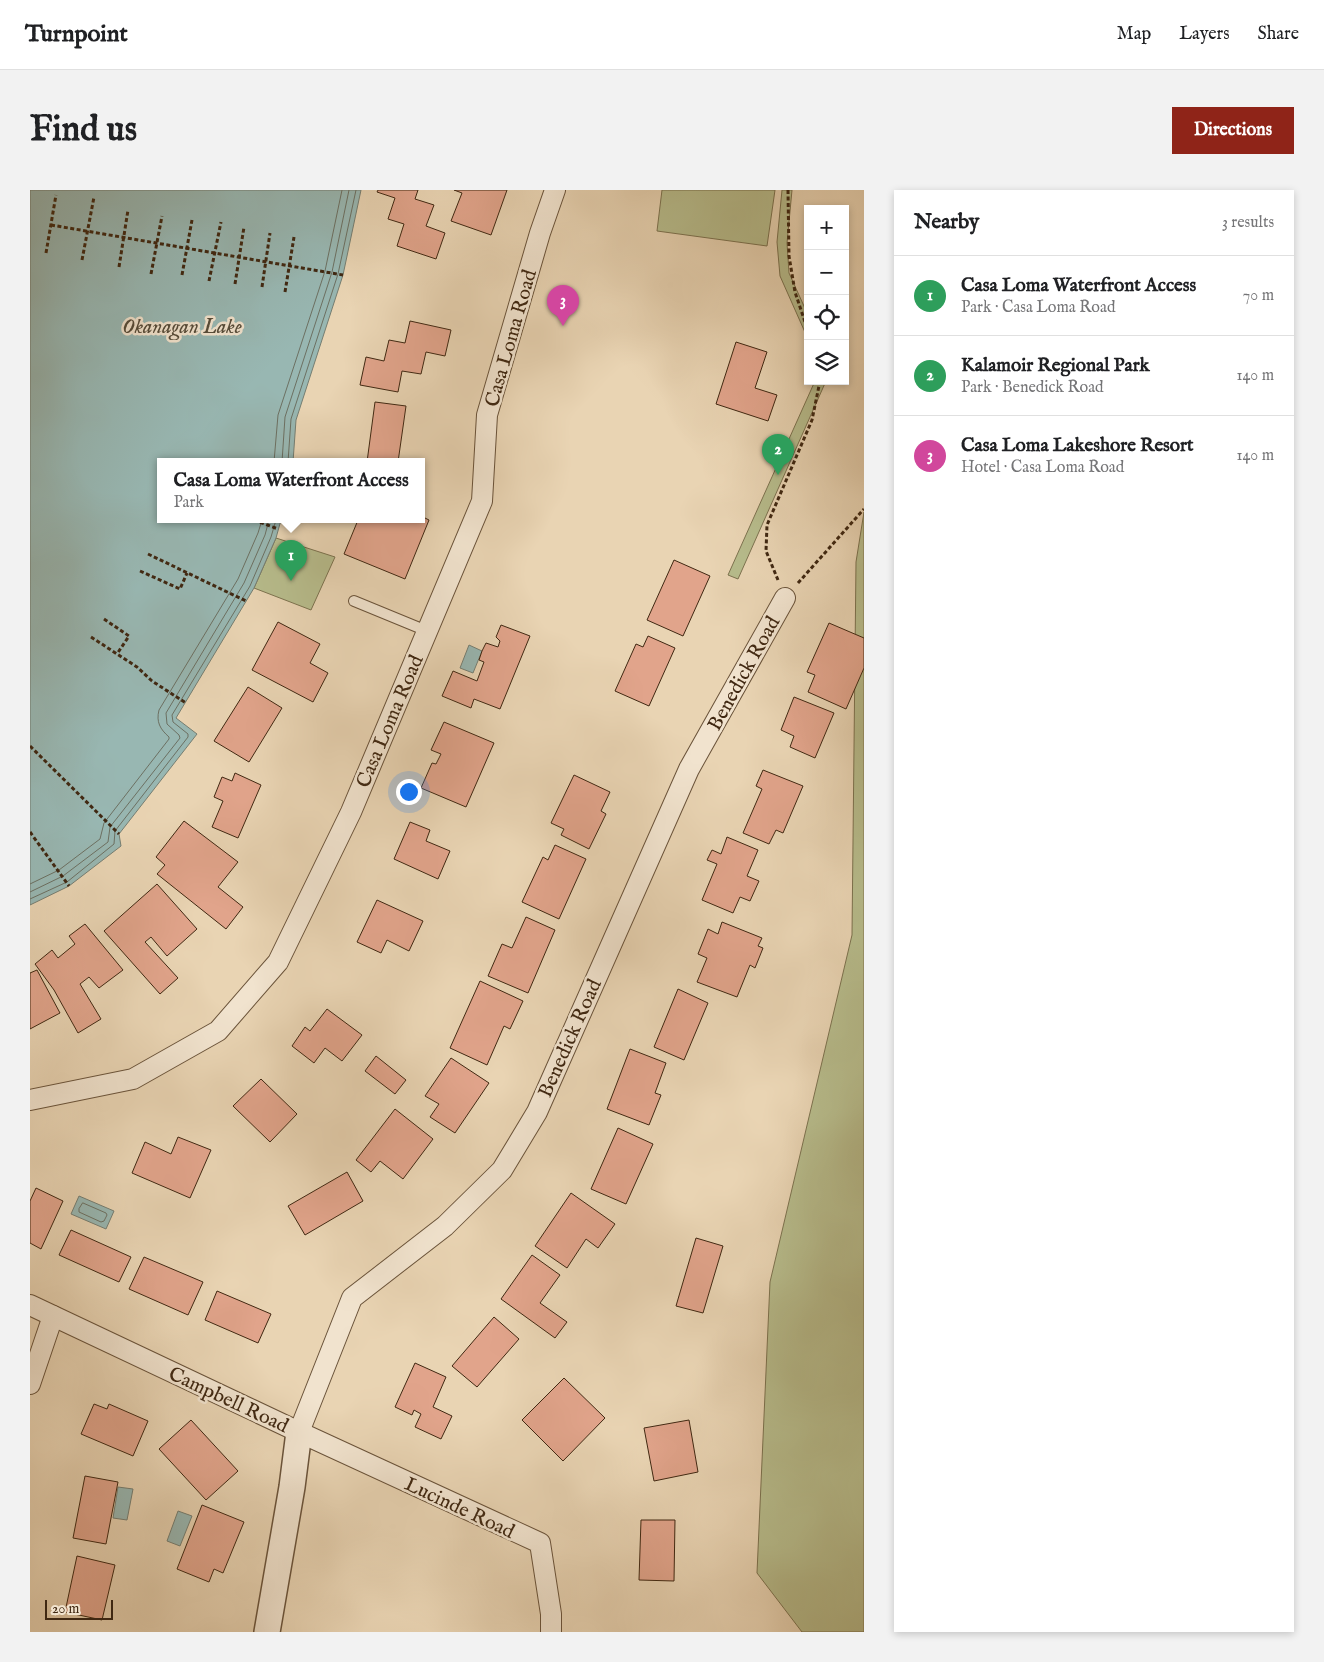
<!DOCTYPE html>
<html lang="en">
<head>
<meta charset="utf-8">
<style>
	:root { --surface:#fff; --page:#f2f2f2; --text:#202124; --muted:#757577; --line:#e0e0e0; --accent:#8f2418 }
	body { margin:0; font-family:"IM FELL English",serif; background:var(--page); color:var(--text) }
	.controls { position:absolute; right:15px; top:15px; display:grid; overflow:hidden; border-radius:0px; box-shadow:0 2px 8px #0003 }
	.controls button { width:45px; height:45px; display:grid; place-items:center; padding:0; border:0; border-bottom:1px solid var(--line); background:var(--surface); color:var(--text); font:25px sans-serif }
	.scale { position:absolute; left:15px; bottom:12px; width:68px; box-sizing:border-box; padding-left:5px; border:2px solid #402812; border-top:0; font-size:14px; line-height:18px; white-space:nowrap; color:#402812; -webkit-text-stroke:4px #f1e3ce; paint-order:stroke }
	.you { position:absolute; left:378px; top:601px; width:18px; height:18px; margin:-12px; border:4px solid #fff; border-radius:50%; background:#1a73e8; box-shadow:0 0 0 8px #1a73e833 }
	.badge { display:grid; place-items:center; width:32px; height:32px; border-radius:50%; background:var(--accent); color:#fff; font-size:16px; font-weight:700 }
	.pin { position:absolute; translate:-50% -41px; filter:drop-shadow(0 1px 2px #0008) }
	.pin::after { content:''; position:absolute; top:26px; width:18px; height:15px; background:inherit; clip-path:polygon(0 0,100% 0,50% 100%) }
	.popup { position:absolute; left:127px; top:268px; width:268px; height:65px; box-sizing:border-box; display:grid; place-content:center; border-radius:0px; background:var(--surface); filter:drop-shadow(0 1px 4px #0005); font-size:16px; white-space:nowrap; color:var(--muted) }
	.popup b { font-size:19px; color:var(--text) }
	.popup::after { content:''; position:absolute; left:50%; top:100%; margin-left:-10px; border:10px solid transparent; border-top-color:var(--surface) }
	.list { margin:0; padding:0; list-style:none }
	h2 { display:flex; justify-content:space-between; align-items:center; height:65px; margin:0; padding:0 20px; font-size:21px }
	h2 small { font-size:16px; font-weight:400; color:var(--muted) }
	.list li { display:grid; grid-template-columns:32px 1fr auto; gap:15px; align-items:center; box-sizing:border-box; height:80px; padding:0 20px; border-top:1px solid var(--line) }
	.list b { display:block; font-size:19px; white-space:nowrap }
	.list p { margin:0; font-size:16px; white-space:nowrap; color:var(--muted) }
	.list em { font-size:16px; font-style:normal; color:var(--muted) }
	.icon { flex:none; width:28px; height:28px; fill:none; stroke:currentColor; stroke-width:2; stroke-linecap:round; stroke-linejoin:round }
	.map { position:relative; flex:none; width:834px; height:1442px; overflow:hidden; border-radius:0px }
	header { display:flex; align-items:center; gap:30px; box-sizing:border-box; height:70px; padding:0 25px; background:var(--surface); border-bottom:1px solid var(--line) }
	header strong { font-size:24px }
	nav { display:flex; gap:28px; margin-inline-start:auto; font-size:18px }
	.intro { display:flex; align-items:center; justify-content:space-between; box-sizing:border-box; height:120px; padding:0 30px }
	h1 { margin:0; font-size:35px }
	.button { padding:12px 22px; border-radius:0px; background:var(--accent); color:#fff; font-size:18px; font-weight:700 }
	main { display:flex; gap:30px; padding:0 30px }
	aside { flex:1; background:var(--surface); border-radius:0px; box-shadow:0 2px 8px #0003 }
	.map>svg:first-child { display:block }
	.green { fill:#b7bc8c; stroke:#7c724f }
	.water { fill:#98b7b2; stroke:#757e72 }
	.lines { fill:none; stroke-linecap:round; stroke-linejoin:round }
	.shore { stroke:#6c7062; stroke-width:1 }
	.building { fill:#e1a48b; stroke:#402812 }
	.service-casing { stroke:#6a533a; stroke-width:12 }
	.minor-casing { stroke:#6a533a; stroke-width:22 }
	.tertiary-casing { stroke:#6a533a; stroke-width:28 }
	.path { stroke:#402812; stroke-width:3; stroke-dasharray:4 2.5; stroke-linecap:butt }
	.service { stroke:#f1e3ce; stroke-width:10 }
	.minor { stroke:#f1e3ce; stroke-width:20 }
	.tertiary { stroke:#f1e3ce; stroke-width:25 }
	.labels { text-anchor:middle; stroke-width:5; stroke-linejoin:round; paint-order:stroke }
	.street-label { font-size:20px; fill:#402812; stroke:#f1e3ce }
	.water-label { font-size:21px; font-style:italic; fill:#564c3a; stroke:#f1e3ce }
</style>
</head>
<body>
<header>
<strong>Turnpoint</strong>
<nav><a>Map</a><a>Layers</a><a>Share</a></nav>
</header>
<div class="intro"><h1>Find us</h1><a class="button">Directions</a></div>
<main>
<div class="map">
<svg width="834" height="1442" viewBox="0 0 834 1442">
	<rect width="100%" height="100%" fill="#e9d4b3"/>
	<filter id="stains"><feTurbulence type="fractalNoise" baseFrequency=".004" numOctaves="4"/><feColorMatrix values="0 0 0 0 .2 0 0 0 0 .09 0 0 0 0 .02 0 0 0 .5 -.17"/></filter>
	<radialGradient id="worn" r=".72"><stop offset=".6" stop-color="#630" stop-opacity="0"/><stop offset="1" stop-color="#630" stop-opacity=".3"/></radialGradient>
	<!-- green -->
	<g class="green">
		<polygon points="632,0 745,0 737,56 627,41"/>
		<polygon points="752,0 762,0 757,53 759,83 778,125 778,149 750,86 747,52"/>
		<polygon points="785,191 796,191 708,389 698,385"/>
		<polygon points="834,322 834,1442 772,1442 727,1383 740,1092 822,745 826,372"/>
		<polygon points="246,348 305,367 281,420 224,398"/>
	</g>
	<!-- water -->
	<g class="water">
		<polygon points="0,0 331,0 313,85 266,230 263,272 131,272 131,330 251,330 246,348 224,398 146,528 167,544 89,644 91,656 39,696 0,715"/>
		<polygon points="439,455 452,461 443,483 430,478"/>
		<polygon points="49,1006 84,1021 76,1039 41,1024"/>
		<polygon points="88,1297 103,1299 97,1330 83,1328"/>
		<polygon points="148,1321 162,1326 150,1356 137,1351"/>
	</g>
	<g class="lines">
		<!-- shore -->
		<g class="shore">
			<polyline points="244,272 248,225 295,81 312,0"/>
			<polyline points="252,272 255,227 302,82 319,0"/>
			<polyline points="258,272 261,229 308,84 326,0"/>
			<path d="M0,694L29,680L70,649L74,633L139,549V547C130,539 126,532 129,520L208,389L228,343L232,330"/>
			<polyline points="0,702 33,686 78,652 80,637 150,548 149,545 137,534 136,523 214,393 235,345 239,330"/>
			<polyline points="0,709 37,692 84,654 85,641 158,547 158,544 143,532 142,525 220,396 241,347 246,330"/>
			<polygon points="53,1013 76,1023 77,1025 74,1031 71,1032 49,1022 49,1019"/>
		</g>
	</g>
	<!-- building -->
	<g class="building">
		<polygon points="348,0 388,0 385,9 404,15 396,36 415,43 406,69 367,56 374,34 358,29 365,8 347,2"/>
		<polygon points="424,0 477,0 461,45 421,31 432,3"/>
		<polygon points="380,131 421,140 415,166 396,162 391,184 372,181 368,202 330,195 336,167 354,171 359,150 375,153"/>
		<polygon points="706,152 737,162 725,198 747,205 738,231 686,214"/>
		<polygon points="345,212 376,216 368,272 337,272"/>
		<polygon points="391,326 399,330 375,389 314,364 328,330 391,330"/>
		<polygon points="644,370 680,386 653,446 617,430"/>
		<polygon points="248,432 290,454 280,473 298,483 283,512 222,480"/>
		<polygon points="799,433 834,448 834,478 816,519 778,502 785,485 777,482"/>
		<polygon points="471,435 500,446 470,519 444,509 441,518 412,506 423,481 447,491 454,472 449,470 452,461 456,453 468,457 470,451 466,447"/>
		<polygon points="618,446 645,458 619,516 585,501 606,454 613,457"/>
		<polygon points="218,497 252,518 219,572 184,551"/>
		<polygon points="764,507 804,523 785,568 760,557 764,546 751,540"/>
		<polygon points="414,532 464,553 436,617 391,598 402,573 406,574 411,564 401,560"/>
		<polygon points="733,580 773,596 753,643 746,640 739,654 713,643 732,599 726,596"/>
		<polygon points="205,583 231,595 208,648 182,637 193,611 184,607 192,587 202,591"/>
		<polygon points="544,585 580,602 571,621 576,624 559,659 531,645 534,639 521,633"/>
		<polygon points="154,631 208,672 188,697 213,717 196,739 127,684 135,675 126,667"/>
		<polygon points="380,632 400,640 396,651 420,661 408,689 364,669"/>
		<polygon points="697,647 728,660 717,686 729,691 720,711 710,707 703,723 672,710 687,674 677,670 682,660 691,664"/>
		<polygon points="525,655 556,669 529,729 492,712 513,667 518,670"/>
		<polygon points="127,694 167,739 137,766 121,747 115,752 148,788 130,804 74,741"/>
		<polygon points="347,710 393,731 379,761 357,750 351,763 327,752"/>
		<polygon points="496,727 525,740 498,803 458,786 472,754 482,758"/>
		<polygon points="692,732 732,748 728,756 733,758 725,778 720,775 707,807 667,792 677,768 668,764 678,739 688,744"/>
		<polygon points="55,734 93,780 69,798 59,787 50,794 71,829 48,843 24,800 5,774 22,760 28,768 45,754 39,746"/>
		<polygon points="7,780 30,823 0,839 0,783"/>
		<polygon points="450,791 493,811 480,839 474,836 457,875 420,858"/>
		<polygon points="648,799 678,813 654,870 624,857"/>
		<polygon points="297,819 332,845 312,871 295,858 284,873 262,856 275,837 280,841"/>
		<polygon points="600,859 636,873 625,903 631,905 619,935 577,919"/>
		<polygon points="346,866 376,890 365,904 335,881"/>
		<polygon points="421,868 459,893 425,943 400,927 409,914 395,906"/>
		<polygon points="231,889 267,924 240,952 203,916"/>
		<polygon points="365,919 403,949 373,989 350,971 341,982 326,970"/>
		<polygon points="588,938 623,954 596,1014 561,999"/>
		<polygon points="148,947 181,960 160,1008 102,983 115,952 141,964"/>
		<polygon points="317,982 333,1011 275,1045 258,1016"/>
		<polygon points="6,998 33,1011 11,1059 0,1053 0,1011"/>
		<polygon points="541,1003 585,1034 568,1058 556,1049 537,1078 505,1056"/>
		<polygon points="41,1040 101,1067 89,1092 29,1065"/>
		<polygon points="666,1048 693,1056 673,1123 646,1116"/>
		<polygon points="502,1065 530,1085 510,1113 537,1132 525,1148 471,1109"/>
		<polygon points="114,1067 173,1092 158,1125 99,1099"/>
		<polygon points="187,1101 241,1124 228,1153 175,1130"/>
		<polygon points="464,1127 489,1149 447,1197 422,1176"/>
		<polygon points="385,1173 416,1187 403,1217 422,1226 411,1249 385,1237 391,1224 384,1220 382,1225 365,1217"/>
		<polygon points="534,1188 575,1228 533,1271 492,1230"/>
		<polygon points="64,1214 77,1219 79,1214 118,1231 103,1266 51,1244"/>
		<polygon points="161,1230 208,1281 176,1310 129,1259"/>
		<polygon points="659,1230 668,1282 624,1291 614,1238"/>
		<polygon points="55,1286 88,1292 76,1354 43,1348"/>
		<polygon points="172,1315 214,1332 193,1383 184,1379 179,1392 147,1379"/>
		<polygon points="611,1330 645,1330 644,1391 609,1390"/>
		<polygon points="47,1366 85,1375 72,1430 35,1422"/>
	</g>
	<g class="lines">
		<!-- service casing -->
		<g class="service-casing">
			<polyline id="service" points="324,411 397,441"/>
		</g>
		<!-- minor casing -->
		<g class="minor-casing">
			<g id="minor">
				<polyline points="0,910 103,889 188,841 248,772 321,622 452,311 457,225 510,43 525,0"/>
				<polyline points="0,1115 269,1242 510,1353 521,1424 521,1442"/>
				<polyline points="0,1194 23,1126"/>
				<polyline points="269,1242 322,1108 415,1036 472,980 507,922 659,579 755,408"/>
			</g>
		</g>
		<!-- tertiary casing -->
		<g class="tertiary-casing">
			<polyline id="tertiary" points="237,1442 262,1297 269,1242"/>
		</g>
		<!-- path -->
		<g class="path">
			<polyline points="758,0 759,66 765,102 778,141"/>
			<polyline points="21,35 313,85"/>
			<polyline points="16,63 26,5"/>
			<polyline points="52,70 64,7"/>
			<polyline points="89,77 98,20"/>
			<polyline points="121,84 132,26"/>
			<polyline points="152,85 162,30"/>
			<polyline points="179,91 191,32"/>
			<polyline points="205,94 214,37"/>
			<polyline points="232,97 240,43"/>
			<polyline points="255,102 264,47"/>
			<polyline points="224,330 248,339"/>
			<polyline points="118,364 216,411"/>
			<polyline points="110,381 150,399 157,383"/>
			<polyline points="748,390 736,361 737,335 782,230 790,191"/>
			<polyline points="768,393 834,319"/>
			<polyline points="74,429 99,446 87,464"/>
			<polyline points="61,447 107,477 122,491 156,513"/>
			<polyline points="0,556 89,644"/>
			<polyline points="0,642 39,696"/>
		</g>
		<!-- service -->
		<use href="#service" class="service"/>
		<!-- minor -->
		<use href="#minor" class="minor"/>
		<!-- tertiary -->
		<use href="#tertiary" class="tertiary"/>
	</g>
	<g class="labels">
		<!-- street labels -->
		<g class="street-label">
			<text transform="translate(480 148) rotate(-74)" y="7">Casa Loma Road</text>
			<text transform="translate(713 483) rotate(-61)" y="7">Benedick Road</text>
			<text transform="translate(359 531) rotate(-67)" y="7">Casa Loma Road</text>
			<text transform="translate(539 848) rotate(-66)" y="7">Benedick Road</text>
			<text transform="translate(199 1209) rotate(25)" y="7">Campbell Road</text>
			<text transform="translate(430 1317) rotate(25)" y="7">Lucinde Road</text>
		</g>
		<!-- water labels -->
		<g class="water-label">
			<text x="152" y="143">Okanagan Lake</text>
		</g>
	</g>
	<rect width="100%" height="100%" filter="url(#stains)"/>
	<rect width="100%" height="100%" fill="url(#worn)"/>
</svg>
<div class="controls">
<button>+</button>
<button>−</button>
<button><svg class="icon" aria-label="locate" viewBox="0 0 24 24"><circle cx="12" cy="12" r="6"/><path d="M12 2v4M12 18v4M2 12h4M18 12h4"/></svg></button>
<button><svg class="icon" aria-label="layers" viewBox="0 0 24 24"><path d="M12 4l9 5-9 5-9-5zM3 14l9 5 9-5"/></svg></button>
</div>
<div class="scale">20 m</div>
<div class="you"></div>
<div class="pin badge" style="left:261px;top:391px;background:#2e9e5b">1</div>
<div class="popup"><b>Casa Loma Waterfront Access</b>Park</div>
<div class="pin badge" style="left:748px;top:285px;background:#2e9e5b">2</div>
<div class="pin badge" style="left:533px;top:136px;background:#d1479c">3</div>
</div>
<aside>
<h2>Nearby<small>3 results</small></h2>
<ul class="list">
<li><span class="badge" style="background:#2e9e5b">1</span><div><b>Casa Loma Waterfront Access</b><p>Park · Casa Loma Road</p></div><em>70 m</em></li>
<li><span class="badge" style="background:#2e9e5b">2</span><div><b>Kalamoir Regional Park</b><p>Park · Benedick Road</p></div><em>140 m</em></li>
<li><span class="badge" style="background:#d1479c">3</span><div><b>Casa Loma Lakeshore Resort</b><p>Hotel · Casa Loma Road</p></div><em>140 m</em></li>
</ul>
</aside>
</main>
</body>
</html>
